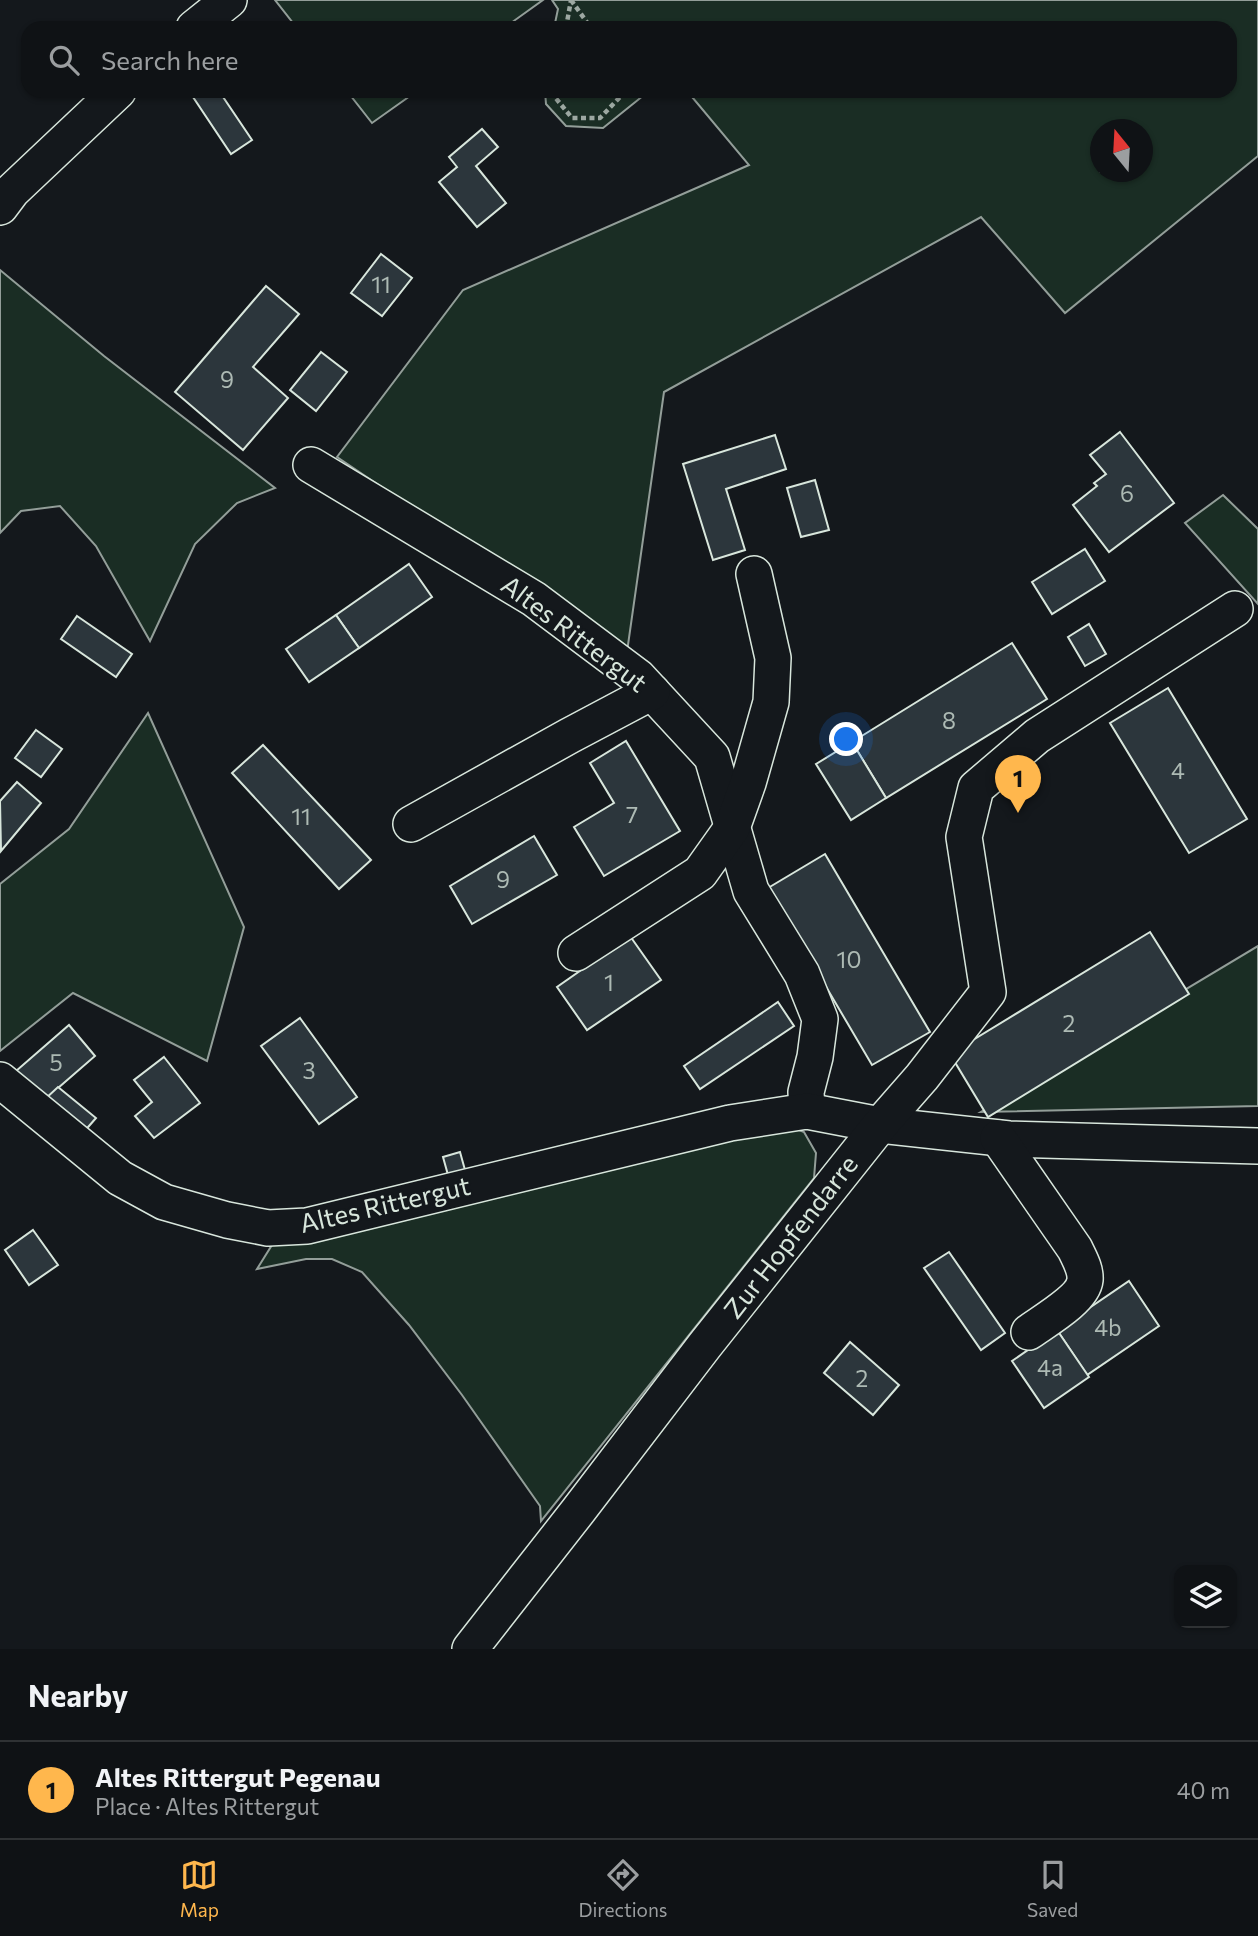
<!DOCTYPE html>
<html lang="en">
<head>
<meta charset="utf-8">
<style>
	:root { --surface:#0f1215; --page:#181b1e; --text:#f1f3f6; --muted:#9b9ea0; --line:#2f3234; --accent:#ffb74d }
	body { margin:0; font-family:Commissioner,sans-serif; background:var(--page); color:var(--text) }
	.controls { position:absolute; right:21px; bottom:21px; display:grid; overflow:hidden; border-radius:14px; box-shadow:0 2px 5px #0004 }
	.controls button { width:63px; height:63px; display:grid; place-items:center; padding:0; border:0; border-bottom:2px solid var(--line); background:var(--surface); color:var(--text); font:35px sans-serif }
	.compass { position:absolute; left:1090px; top:119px; width:63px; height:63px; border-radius:50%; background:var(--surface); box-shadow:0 2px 5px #0004; rotate:342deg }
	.you { position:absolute; left:847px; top:740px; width:24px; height:24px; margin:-18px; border:5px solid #fff; border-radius:50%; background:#1a73e8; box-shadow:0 0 0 10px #1a73e833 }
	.badge { display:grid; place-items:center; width:46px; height:46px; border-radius:50%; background:var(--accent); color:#111; font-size:23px; font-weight:700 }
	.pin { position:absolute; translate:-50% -58px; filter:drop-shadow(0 2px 4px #0008) }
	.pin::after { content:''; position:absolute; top:37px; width:24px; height:21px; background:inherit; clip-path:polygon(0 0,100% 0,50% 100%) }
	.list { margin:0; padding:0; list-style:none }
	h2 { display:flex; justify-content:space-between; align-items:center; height:91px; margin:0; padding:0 28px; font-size:30px }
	h2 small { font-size:23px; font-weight:400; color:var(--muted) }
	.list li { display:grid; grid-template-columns:46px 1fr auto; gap:21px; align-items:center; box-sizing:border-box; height:98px; padding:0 28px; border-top:2px solid var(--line) }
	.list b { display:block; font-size:26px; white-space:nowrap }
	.list p { margin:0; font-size:23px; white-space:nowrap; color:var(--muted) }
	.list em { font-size:23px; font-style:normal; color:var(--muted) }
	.icon { flex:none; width:38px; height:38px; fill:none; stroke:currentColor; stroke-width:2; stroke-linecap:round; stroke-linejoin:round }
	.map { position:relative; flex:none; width:1258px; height:1649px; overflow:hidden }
	.search { position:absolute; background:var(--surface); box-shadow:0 2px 5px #0004; left:21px; right:21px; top:21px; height:77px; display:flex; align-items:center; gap:18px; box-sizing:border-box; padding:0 24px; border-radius:21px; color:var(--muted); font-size:26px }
	.sheet { height:189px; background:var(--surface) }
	nav { display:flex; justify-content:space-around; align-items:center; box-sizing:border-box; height:98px; border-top:2px solid var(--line); background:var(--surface); font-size:19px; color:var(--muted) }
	nav a { display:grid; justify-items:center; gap:4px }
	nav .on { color:var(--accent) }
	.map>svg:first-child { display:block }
	.green { fill:#1a2d24; stroke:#939e99; stroke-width:2; fill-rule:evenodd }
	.building { fill:#2c363c; stroke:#d8e6dc; stroke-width:2 }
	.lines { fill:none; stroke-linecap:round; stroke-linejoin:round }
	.minor-casing { stroke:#d8e6dc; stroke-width:38 }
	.path { stroke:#9da8a2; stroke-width:4.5; stroke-dasharray:5 3.5; stroke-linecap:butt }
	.minor { stroke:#14181c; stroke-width:35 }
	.labels { text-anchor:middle; stroke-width:5; stroke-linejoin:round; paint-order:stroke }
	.number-label { font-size:23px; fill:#adbab4 }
	.street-label { font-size:26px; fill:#d8e6dc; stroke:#14181c }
</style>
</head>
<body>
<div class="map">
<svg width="1258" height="1649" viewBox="0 0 1258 1649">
	<rect width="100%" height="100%" fill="#14181c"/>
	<!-- green -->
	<g class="green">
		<polygon points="275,0 543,0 504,28 297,28"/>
		<path d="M552,0H1258V156L1065,313L981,217L664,392L627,652L337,457L463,290L749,165L687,91H1230V28H554L558,9ZM1100,130H1142V172H1100Z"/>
		<polygon points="347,91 417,91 372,123"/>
		<polygon points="545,91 649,91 603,128 566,126 546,104"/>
		<polygon points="0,270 104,356 275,488 237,503 195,544 150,641 96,546 60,506 21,511 0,533"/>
		<polygon points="1223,495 1258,529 1258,604 1185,523"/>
		<polygon points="148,713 244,927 207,1061 73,993 0,1051 0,884 69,829"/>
		<polygon points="1258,946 1258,1106 981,1112"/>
		<polygon points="782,1123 804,1132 816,1153 814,1178 541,1521 540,1506 462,1395 409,1325 362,1272 332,1259 306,1259 257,1269 277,1237"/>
	</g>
	<!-- building -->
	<g class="building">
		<polygon points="189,91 219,91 252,140 231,154"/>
		<polygon points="482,129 498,147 476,166 506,203 477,227 439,182 457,167 449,157"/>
		<polygon points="381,254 412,278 382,316 351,293"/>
		<polygon points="266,286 299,314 253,367 288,398 243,450 175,392"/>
		<polygon points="321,352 347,372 316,411 290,390"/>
		<polygon points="1120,432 1174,503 1109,552 1073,505 1097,486 1094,483 1106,474 1090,455"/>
		<polygon points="775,435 786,469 726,489 745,550 713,560 683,464"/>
		<polygon points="815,480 829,530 801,537 787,488"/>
		<polygon points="1085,549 1105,581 1052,614 1032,582"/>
		<polygon points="409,564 432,597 359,648 336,615"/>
		<polygon points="336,615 359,648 309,682 286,649"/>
		<polygon points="77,616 132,654 116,677 61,639"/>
		<polygon points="1089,624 1106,654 1085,666 1068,637"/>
		<polygon points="1012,643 1047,699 886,798 852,742"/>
		<polygon points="1168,688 1247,819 1189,853 1110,723"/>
		<polygon points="36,730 62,749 41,777 15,758"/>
		<polygon points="626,741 680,831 604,876 574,827 614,803 590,763"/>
		<polygon points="852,742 886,798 851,820 816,764"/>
		<polygon points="263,745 371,860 339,889 232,773"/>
		<polygon points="17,782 41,803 1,851 0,801"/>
		<polygon points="534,836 557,875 472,924 450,886"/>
		<polygon points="825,854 930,1032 872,1065 768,888"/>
		<polygon points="1150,932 1189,994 988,1117 950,1054"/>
		<polygon points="630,936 661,980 587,1030 557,987"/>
		<polygon points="778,1002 794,1026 700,1089 684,1066"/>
		<polygon points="300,1018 357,1097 319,1124 261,1046"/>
		<polygon points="69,1025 95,1056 43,1101 16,1071"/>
		<polygon points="164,1057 200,1103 154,1138 135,1116 152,1102 134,1080"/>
		<polygon points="58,1087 96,1118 82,1134 43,1101"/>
		<polygon points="460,1152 465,1170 448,1175 443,1157"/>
		<polygon points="33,1230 58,1265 29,1285 5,1250"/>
		<polygon points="949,1252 1005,1333 981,1350 924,1268"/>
		<polygon points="1129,1281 1159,1326 1087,1375 1057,1330"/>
		<polygon points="1057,1330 1089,1377 1044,1408 1012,1361"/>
		<polygon points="850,1342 899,1385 873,1415 824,1373"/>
	</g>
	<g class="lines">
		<!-- minor casing -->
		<g class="minor-casing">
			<g id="minor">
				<polyline points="194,28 229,0"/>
				<polyline points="0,207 12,191 118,91"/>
				<polyline points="311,465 534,599 638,677 712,757 751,891 802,974 820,1019 815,1057 806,1092 807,1111"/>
				<polyline points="411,824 569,736 652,692"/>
				<polyline points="576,953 700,873 732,828 748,783 771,702 773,658 754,574"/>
				<polyline points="0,1080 120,1178 164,1202 227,1220 268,1228 307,1226 730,1123 807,1111 880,1125 1009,1139 1258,1146"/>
				<path d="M998,1138L1075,1249C1079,1258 1086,1269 1085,1280C1083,1299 1044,1321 1029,1332"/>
				<polyline points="470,1649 578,1511 705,1345 880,1125 922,1077 988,992 964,837 976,788 1037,736 1235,609"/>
			</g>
		</g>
		<!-- path -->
		<g class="path">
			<polyline points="571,0 591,28"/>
			<polyline points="566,28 571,0"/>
			<polyline points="555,91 554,96 572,118 600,118 621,96 619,91"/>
		</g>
		<!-- minor -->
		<use href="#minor" class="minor"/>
	</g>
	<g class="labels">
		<!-- number labels -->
		<g class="number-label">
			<text x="381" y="293">11</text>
			<text x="227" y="388">9</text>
			<text x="1127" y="502">6</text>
			<text x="949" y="729">8</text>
			<text x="1178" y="779">4</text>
			<text x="632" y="823">7</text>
			<text x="301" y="825">11</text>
			<text x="503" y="888">9</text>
			<text x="849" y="968">10</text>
			<text x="609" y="991">1</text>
			<text x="1069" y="1032">2</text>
			<text x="56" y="1071">5</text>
			<text x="309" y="1079">3</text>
			<text x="1108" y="1336">4b</text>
			<text x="1050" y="1376">4a</text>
			<text x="862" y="1387">2</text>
		</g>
		<!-- street labels -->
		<g class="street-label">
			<text transform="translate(574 634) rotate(37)" y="9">Altes Rittergut</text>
			<text transform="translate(385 1205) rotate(-13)" y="9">Altes Rittergut</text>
			<text transform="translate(791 1237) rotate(-52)" y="9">Zur Hopfendarre</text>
		</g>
	</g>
</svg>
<div class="controls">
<button><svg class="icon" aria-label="layers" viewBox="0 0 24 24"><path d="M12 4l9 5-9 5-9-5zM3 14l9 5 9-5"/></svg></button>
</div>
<svg class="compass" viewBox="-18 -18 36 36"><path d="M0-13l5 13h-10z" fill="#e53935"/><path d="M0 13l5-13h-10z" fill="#9b9ea0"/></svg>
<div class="you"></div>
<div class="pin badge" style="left:1018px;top:813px">1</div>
<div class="search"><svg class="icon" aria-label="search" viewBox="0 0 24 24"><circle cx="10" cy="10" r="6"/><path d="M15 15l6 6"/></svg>Search here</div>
</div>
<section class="sheet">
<h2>Nearby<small></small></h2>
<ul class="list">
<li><span class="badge">1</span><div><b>Altes Rittergut Pegenau</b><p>Place · Altes Rittergut</p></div><em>40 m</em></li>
</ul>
</section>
<nav>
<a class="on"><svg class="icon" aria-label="map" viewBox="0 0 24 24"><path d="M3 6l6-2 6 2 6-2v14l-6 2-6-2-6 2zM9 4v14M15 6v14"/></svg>Map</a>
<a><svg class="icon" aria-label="directions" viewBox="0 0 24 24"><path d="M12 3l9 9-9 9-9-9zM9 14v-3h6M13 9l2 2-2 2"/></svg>Directions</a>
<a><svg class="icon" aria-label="saved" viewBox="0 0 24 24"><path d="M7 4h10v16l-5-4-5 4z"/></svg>Saved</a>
</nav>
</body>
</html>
